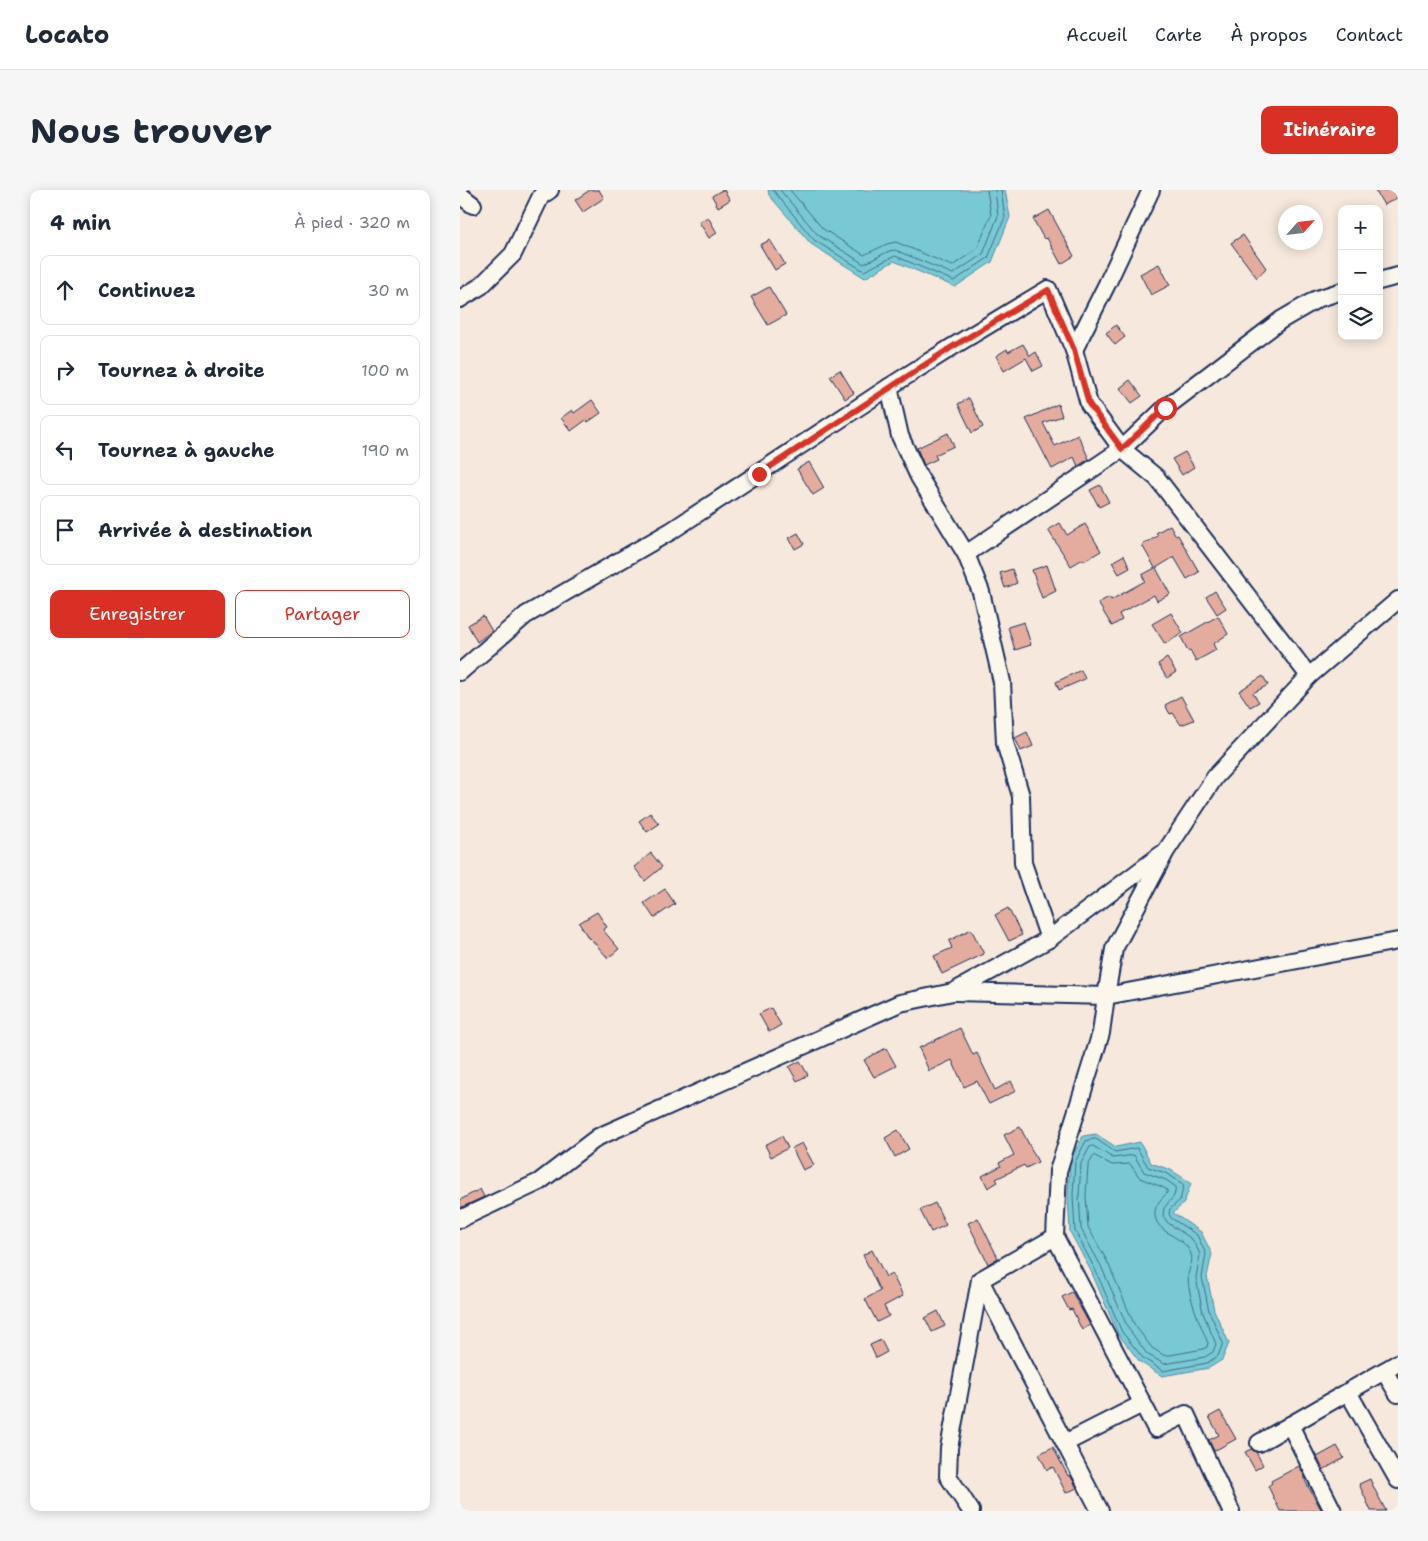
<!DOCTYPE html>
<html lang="fr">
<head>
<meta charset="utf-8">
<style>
	:root { --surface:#fff; --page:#f6f6f7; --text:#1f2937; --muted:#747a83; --line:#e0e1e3; --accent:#d93025 }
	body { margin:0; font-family:"Shantell Sans",sans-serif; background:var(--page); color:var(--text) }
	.controls { position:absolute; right:15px; top:15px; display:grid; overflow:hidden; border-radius:10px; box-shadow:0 2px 12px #0003 }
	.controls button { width:45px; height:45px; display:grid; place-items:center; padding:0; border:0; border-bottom:1px solid var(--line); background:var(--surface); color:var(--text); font:25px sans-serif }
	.compass { position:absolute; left:818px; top:15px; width:45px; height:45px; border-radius:50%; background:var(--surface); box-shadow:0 2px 12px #0003; rotate:63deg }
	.stop { position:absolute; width:15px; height:15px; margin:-11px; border:4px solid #d93025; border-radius:50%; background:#fff }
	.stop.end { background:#d93025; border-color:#fff; box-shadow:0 1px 5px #0008 }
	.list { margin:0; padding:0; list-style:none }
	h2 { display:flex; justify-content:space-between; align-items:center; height:65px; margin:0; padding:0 20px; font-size:21px }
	h2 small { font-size:16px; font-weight:400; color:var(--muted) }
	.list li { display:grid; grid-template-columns:32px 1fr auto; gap:15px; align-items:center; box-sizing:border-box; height:70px; margin:0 10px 10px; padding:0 10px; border:1px solid var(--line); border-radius:10px }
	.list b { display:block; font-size:19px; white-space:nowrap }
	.list em { font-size:16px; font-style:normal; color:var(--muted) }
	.actions { display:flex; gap:10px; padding:15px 20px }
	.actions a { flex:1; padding:11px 0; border:1px solid var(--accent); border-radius:10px; text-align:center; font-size:18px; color:var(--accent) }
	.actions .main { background:var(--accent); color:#fff }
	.icon { flex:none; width:28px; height:28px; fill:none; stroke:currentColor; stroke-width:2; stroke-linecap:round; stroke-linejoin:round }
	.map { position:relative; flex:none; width:938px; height:1321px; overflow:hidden; border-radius:10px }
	header { display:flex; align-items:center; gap:30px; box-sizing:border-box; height:70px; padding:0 25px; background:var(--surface); border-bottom:1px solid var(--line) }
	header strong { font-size:24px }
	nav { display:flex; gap:28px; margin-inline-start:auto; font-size:18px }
	.intro { display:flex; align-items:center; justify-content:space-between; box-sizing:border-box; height:120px; padding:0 30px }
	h1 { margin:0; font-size:35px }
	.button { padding:12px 22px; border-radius:10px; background:var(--accent); color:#fff; font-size:18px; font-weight:700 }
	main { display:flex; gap:30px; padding:0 30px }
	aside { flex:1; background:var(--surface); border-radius:10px; box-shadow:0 2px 12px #0003 }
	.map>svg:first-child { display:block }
	.water { fill:#78c9d3; stroke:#538ba4 }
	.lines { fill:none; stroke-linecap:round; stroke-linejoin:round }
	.shore { stroke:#406d8d; stroke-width:1 }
	.building { fill:#e4ac9e; stroke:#1b2f5e }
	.minor-casing { stroke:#1b2f5e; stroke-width:20 }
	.minor { stroke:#fbf7ec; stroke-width:16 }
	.route { stroke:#d93025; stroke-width:6 }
</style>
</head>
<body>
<header>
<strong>Locato</strong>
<nav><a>Accueil</a><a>Carte</a><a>À propos</a><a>Contact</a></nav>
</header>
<div class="intro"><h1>Nous trouver</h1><a class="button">Itinéraire</a></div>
<main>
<aside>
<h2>4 min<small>À pied · 320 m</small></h2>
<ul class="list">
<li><svg class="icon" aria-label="ahead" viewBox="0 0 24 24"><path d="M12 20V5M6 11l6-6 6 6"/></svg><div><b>Continuez</b></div><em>30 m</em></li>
<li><svg class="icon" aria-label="right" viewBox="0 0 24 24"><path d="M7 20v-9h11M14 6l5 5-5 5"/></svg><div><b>Tournez à droite</b></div><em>100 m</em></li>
<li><svg class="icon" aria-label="left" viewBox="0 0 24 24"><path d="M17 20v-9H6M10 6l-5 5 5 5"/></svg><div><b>Tournez à gauche</b></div><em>190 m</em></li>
<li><svg class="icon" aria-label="arrive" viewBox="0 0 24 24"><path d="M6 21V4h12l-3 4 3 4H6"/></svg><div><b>Arrivée à destination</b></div></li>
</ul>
<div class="actions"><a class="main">Enregistrer</a><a>Partager</a></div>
</aside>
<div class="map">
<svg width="938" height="1321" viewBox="0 0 938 1321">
	<rect width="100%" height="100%" fill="#f6e8dc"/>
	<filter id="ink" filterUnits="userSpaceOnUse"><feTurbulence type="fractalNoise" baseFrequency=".02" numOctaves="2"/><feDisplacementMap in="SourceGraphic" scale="10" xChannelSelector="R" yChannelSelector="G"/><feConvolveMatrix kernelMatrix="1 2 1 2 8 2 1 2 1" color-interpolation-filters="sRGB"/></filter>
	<g filter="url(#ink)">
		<!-- water -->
		<g class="water">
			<polygon points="308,0 545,0 550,27 532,72 495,97 434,71 405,88 351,54 309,5"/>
			<polygon points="636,944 656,957 680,952 691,973 711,980 731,993 724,1013 713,1023 741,1042 752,1064 747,1086 754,1120 769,1153 762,1170 749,1178 702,1186 680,1172 658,1144 631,1081 610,1042 608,1005 610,970 623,946"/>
		</g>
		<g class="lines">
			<!-- shore -->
			<g class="shore">
				<polyline points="313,0 354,50 404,81 435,66 494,91 528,68 545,27 541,0"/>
				<polyline points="320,0 358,45 404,74 429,61 435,60 493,84 523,64 538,26 535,0"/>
				<polyline points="330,0 363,39 404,65 427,54 436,52 492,76 517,59 531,25 527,0"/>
				<polygon points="636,949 655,962 677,958 688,977 708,984 724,995 720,1010 710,1019 709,1024 711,1028 737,1045 746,1064 742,1087 749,1121 763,1153 758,1166 747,1173 703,1181 683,1168 662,1142 635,1079 615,1041 613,1005 615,972 626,951"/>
				<polygon points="633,956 653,968 674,965 684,982 706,990 716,997 714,1006 704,1018 703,1026 708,1033 732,1049 740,1064 736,1088 743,1123 756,1154 753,1162 745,1167 704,1174 687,1164 668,1138 641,1076 621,1039 619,1005 621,973 630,957"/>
				<path d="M635,966L652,975L670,974L680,988L702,997L707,1000V1003C700,1010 694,1016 695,1026C698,1045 725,1046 731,1064C734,1071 728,1079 728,1087C728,1107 740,1134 748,1153L747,1157L743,1159L705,1166L692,1158L674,1134L648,1073L628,1037L626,1005L628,976L633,967Z"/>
			</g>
		</g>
		<!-- building -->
		<g class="building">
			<polygon points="130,0 139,0 144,8 123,22 115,10"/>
			<polygon points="262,0 264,0 270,10 258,17 252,6"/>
			<polygon points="915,0 933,0 937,8 924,15"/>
			<polygon points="589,20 614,66 601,74 587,48 584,49 573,29"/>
			<polygon points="248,27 257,43 249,48 239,32"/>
			<polygon points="783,45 806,78 797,88 771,53"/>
			<polygon points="310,50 325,74 315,80 300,55"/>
			<polygon points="699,74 710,95 691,105 680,84"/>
			<polygon points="309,97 326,125 308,135 291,107"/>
			<polygon points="656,135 665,147 655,155 646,143"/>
			<polygon points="563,154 570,166 576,162 583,176 573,181 566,168 544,181 536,166 547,159 548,162"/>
			<polygon points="380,180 394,203 385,209 370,186"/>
			<polygon points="670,190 682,206 672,213 660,198"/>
			<polygon points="509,208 523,237 512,243 498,214"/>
			<polygon points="132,210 141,223 128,232 126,230 111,241 101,228 112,220 114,223"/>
			<polygon points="598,214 602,226 583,233 595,256 618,245 629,269 618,276 614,267 592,279 566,229"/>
			<polygon points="488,243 494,256 475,265 477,269 464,275 457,258"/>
			<polygon points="725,262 734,277 722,285 712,269"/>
			<polygon points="349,272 364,298 353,305 337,279"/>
			<polygon points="640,295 649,312 639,317 630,300"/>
			<polygon points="600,333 607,345 625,334 641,361 624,371 623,369 611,376 588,340"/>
			<polygon points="710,335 716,346 718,345 739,382 727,389 714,367 696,378 710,404 697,411 694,405 659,424 662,430 652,436 638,413 649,407 651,410 685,391 682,385 695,378 682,355 698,346 696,343"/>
			<polygon points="338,343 344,354 335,359 329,348"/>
			<polygon points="664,365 670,378 659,384 652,372"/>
			<polygon points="587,375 596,401 582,408 572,380"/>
			<polygon points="552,379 557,393 545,398 540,383"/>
			<polygon points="755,401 766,418 757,424 746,407"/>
			<polygon points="711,423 723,443 705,454 692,434"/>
			<polygon points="23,426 32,441 17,452 8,435"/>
			<polygon points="758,426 768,444 753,454 756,460 736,471 730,460 728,461 721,447"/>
			<polygon points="564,432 571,455 555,460 548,437"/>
			<polygon points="707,468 716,482 707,488 698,474"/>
			<polygon points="621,480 625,489 599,500 596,492"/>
			<polygon points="803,486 808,495 793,503 799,512 790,517 779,501"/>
			<polygon points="721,506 734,530 721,535 713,523 710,524 705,515"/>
			<polygon points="567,542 573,556 561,561 555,548"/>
			<polygon points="190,623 199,634 187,642 179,631"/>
			<polygon points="191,663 202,677 185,691 174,677"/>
			<polygon points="205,699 215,714 194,728 184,713"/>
			<polygon points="548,718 562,745 549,751 535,725"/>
			<polygon points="137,722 147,737 143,740 159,759 148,768 130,748 129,749 119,733"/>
			<polygon points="511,739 524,764 482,784 474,766 492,758 489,751"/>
			<polygon points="311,818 321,835 309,842 299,824"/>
			<polygon points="500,838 513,865 517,863 535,900 551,891 556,901 529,914 517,891 504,897 492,870 469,881 459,858"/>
			<polygon points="426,858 436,876 414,887 404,870"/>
			<polygon points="340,871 348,885 337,891 329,877"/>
			<polygon points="560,937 578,972 566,978 564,975 536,989 538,992 528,998 522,986 541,976 539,973 554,965 544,945"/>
			<polygon points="438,940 449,959 435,967 425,948"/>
			<polygon points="322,946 328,958 311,967 305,955"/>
			<polygon points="342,953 354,975 343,980 332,958"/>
			<polygon points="20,999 24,1007 0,1018 0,1010"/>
			<polygon points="475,1013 486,1035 471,1042 460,1020"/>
			<polygon points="518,1028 538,1068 528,1074 508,1033"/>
			<polygon points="412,1060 426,1087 432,1084 443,1106 424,1116 429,1126 417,1132 405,1109 420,1101 403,1065"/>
			<polygon points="612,1102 630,1135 622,1140 612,1119 609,1120 602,1107"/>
			<polygon points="478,1121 485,1136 472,1142 465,1128"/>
			<polygon points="421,1150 427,1162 416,1168 410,1155"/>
			<polygon points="760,1221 776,1249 754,1261 749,1250 759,1245 749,1227"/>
			<polygon points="877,1256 884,1268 863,1280 857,1267"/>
			<polygon points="593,1257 608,1286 610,1285 617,1298 606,1303 593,1277 587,1280 579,1264"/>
			<polygon points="791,1259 796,1262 803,1275 795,1280 785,1262"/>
			<polygon points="839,1276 846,1289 844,1289 862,1321 820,1321 808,1296 812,1293 811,1291"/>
			<polygon points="910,1289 915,1300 926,1321 911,1321 899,1294"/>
		</g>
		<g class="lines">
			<!-- minor casing -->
			<g class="minor-casing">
				<g id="minor">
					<polyline points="0,5 13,15"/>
					<polyline points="919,91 938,86"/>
					<polyline points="0,109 21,96 53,64 81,6 90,0"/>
					<polyline points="614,160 647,94 691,0"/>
					<polyline points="429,197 440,246 459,287 506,364 521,402 542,492 545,553 561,606 563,673 589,749"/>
					<polyline points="506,364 662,259 705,218 821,130 857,109 882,101"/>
					<polyline points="0,482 66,425 211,341 429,197 492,157 588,99 614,160 629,214 662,259 697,288 849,486"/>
					<polyline points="495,802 646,806 938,751"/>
					<polyline points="0,1029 79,992 138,947 440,813 493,802 589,749 702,664"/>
					<polyline points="595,1047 696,1239 726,1224 771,1321"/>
					<polyline points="520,1090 640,1321"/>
					<polyline points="924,1181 938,1204"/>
					<polyline points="888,1202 938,1290"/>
					<polyline points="830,1235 873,1321"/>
					<polyline points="605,1253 682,1214"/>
					<polyline points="799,1253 938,1173"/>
					<polyline points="511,1321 488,1286 489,1258 520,1090 595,1047 598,981 641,843 646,806 654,759 706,661 755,587 849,486 938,410"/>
				</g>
			</g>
			<!-- minor -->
			<use href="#minor" class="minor"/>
		</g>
	</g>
	<g class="lines" filter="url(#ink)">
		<!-- route -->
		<polyline class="route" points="299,284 492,157 588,100 614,160 629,214 662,259 705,218"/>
	</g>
</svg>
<div class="controls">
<button>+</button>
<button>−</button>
<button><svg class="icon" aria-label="layers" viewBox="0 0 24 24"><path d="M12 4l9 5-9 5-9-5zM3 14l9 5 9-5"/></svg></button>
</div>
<svg class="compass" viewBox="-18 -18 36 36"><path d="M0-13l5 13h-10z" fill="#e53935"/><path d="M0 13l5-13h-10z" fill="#747a83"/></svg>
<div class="stop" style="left:705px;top:218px"></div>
<div class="stop end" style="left:299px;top:284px"></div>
</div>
</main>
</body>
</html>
